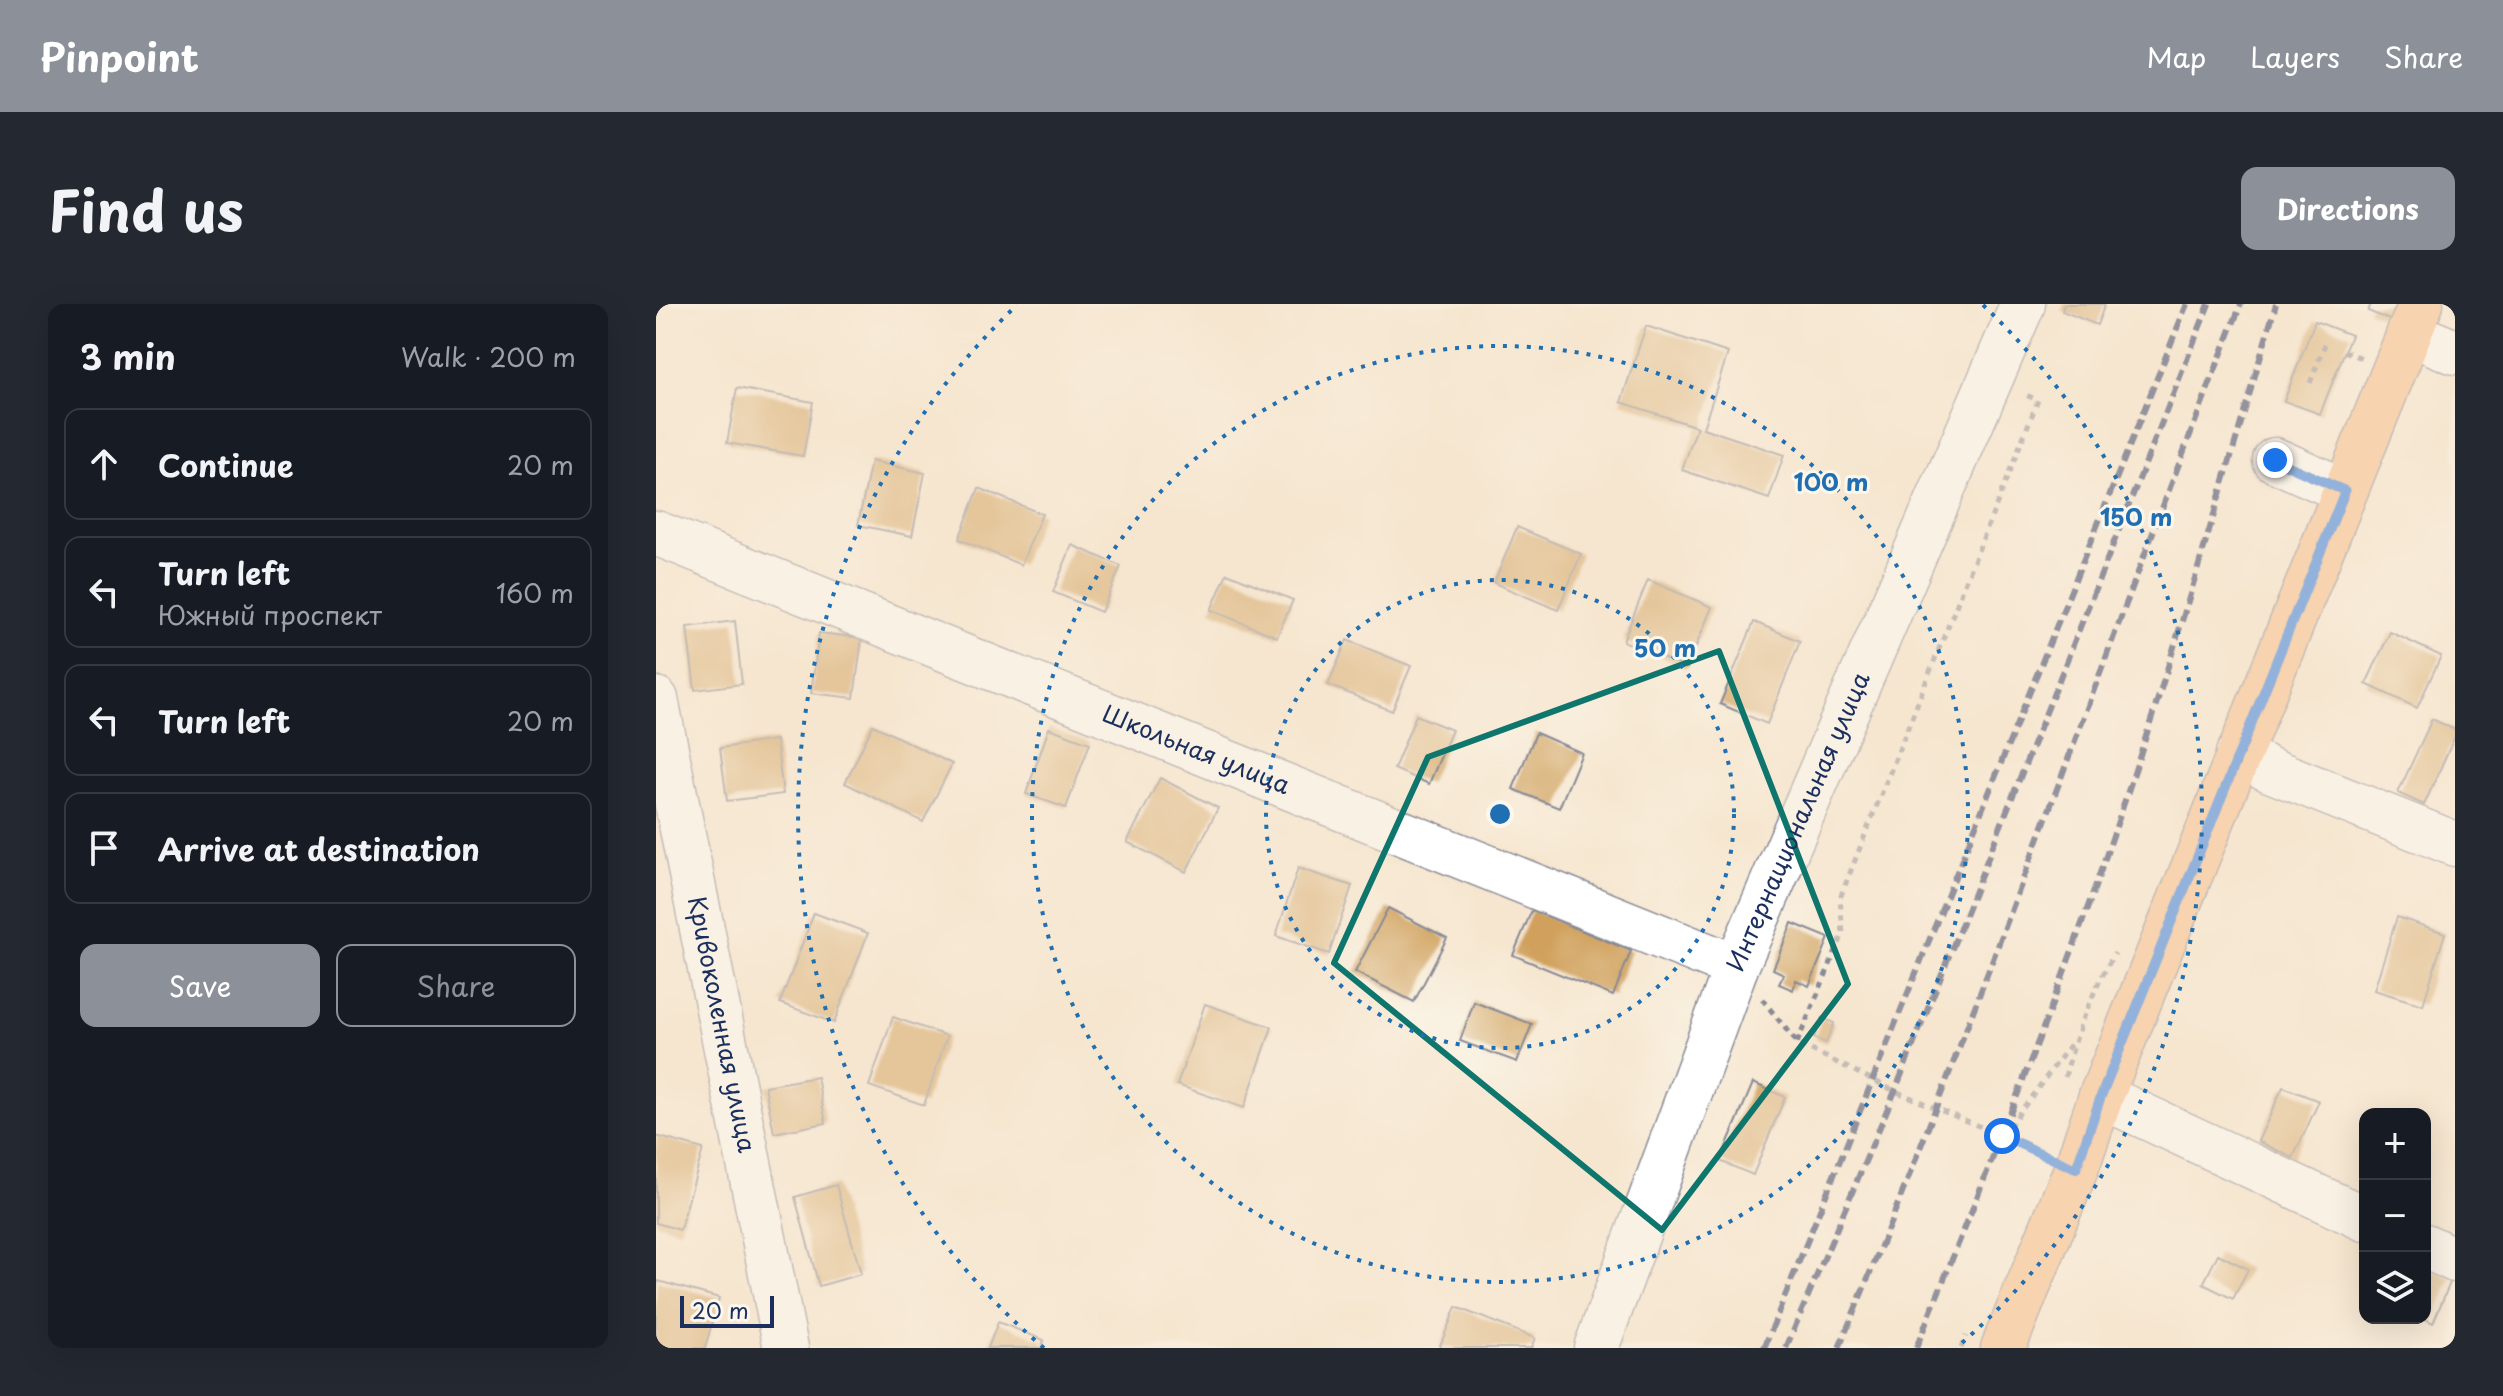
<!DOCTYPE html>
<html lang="en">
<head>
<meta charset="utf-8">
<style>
	:root { --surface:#171b24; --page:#242831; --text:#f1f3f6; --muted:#9ea1a6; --line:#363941; --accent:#8c9099 }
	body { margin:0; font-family:"Playpen Sans",sans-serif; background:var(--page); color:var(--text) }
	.controls { position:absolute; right:24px; bottom:24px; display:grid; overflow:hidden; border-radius:16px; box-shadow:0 8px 32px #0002 }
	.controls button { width:72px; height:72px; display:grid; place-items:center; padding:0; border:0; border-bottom:2px solid var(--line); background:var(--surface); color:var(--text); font:40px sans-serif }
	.scale { position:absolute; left:24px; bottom:20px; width:94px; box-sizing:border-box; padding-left:8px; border:4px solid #1b2f5e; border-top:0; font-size:22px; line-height:28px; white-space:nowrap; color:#1b2f5e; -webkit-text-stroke:6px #fbf7ec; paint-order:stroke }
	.stop { position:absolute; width:24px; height:24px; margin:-18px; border:6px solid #1a73e8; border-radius:50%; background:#fff }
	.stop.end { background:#1a73e8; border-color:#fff; box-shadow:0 2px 8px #0008 }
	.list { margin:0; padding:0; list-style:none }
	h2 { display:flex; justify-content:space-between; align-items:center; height:104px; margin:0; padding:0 32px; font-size:34px }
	h2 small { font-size:26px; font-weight:400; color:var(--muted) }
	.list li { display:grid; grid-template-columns:52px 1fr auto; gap:24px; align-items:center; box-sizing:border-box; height:112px; margin:0 16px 16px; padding:0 16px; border:2px solid var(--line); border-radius:16px }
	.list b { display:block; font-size:30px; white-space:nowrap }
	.list p { margin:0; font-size:26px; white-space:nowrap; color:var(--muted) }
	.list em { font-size:26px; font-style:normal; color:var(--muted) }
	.actions { display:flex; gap:16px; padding:24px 32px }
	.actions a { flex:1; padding:18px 0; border:2px solid var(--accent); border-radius:16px; text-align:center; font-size:28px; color:var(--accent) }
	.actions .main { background:var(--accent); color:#fff }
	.icon { flex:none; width:44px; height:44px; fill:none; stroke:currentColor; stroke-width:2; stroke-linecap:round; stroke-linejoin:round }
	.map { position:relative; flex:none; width:1799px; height:1044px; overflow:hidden; border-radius:16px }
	header { display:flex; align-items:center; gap:48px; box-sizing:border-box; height:112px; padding:0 40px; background:var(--accent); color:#fff }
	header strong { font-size:38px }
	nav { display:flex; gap:44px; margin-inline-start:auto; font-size:28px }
	.intro { display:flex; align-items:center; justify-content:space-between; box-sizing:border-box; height:192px; padding:0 48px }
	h1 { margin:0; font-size:56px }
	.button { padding:20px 36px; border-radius:16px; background:var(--accent); color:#fff; font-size:28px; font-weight:700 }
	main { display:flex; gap:48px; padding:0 48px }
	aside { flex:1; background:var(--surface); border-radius:16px; box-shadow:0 8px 32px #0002 }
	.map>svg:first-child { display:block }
	.building { fill:#d0a05c }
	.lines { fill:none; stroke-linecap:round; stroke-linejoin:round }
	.minor-casing { stroke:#888a96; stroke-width:47 }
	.major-casing { stroke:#888a96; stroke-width:47 }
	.path { stroke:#888a96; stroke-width:5; stroke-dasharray:6 6; stroke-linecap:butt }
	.minor { stroke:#fff; stroke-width:44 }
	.major { stroke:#f9bc8a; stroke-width:44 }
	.rail { stroke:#1b2f5e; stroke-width:6; stroke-dasharray:12 6; stroke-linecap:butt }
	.route { stroke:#1a73e8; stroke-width:10 }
	.marked { fill:none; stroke:#0f766e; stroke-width:6; stroke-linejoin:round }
	.ring { fill:none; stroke:#1f6fb2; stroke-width:4; stroke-dasharray:4 8 }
	.labels { text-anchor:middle; stroke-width:6; stroke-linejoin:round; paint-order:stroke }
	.street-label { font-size:24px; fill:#1b2f5e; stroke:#fbf7ec }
	.centre { fill:#1f6fb2; stroke:#fbf7ec; stroke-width:4 }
	.ring-label { font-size:24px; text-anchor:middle; font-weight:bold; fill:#1f6fb2; stroke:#fbf7ec; stroke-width:6; stroke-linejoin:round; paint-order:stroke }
</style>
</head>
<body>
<header>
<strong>Pinpoint</strong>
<nav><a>Map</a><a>Layers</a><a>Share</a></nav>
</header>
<div class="intro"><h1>Find us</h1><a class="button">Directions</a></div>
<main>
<aside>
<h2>3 min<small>Walk · 200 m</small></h2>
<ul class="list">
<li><svg class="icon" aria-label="ahead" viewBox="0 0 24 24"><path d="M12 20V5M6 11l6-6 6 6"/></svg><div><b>Continue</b></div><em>20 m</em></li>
<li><svg class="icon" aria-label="left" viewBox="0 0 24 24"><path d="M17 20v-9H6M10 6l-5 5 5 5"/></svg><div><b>Turn left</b><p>Южный проспект</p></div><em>160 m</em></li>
<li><svg class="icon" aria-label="left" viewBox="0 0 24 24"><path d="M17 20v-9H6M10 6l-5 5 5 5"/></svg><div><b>Turn left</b></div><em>20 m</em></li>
<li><svg class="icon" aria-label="arrive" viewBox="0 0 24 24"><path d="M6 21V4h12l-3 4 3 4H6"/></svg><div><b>Arrive at destination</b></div></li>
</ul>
<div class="actions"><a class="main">Save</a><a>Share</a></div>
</aside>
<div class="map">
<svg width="1799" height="1044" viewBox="0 0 1799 1044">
	<rect width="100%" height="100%" fill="#fbf7ec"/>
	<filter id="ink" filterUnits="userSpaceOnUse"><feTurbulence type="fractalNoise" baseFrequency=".0125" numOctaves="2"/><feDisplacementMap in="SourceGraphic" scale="16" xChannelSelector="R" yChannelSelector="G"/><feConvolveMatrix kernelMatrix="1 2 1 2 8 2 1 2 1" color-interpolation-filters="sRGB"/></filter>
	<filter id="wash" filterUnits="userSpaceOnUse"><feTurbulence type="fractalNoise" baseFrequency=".006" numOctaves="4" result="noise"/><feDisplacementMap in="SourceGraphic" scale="32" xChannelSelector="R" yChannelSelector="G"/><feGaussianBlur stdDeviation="1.8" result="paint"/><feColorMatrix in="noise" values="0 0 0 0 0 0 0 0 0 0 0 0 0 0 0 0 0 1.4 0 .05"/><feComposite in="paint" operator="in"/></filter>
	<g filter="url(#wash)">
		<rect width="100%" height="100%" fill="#f6e6cf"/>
		<g id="blocks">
			<!-- building -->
			<g class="building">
				<polygon points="1408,0 1449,0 1441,21 1406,7"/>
				<polygon points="1715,0 1749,0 1741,19 1712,7"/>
				<polygon points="1659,17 1695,31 1664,110 1628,97"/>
				<polygon points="990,22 1072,49 1047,124 1128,151 1113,195 1026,166 1041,123 965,98"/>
				<polygon points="81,84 157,98 147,152 71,139"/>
				<polygon points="215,157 269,169 256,232 202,221"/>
				<polygon points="323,184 386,210 365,261 303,235"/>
				<polygon points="861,223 925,250 902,306 838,279"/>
				<polygon points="416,241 465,262 445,308 397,288"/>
				<polygon points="571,269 637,296 621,333 555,306"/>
				<polygon points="992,276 1056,303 1031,364 967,337"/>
				<polygon points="79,317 86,380 39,386 31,323"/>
				<polygon points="1098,318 1144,337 1111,420 1064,400"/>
				<polygon points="1734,328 1785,352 1761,404 1710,380"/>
				<polygon points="163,329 206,334 198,394 155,389"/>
				<polygon points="691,336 755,362 736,407 672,381"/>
				<polygon points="760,411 796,426 773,480 738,465"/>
				<polygon points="1776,415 1799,426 1799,432 1768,501 1742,489"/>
				<polygon points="217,421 296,460 267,518 189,479"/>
				<polygon points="393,424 434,439 410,504 370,490"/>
				<polygon points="880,429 926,449 903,504 857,485"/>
				<polygon points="120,436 127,490 71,497 64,444"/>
				<polygon points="504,474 562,504 530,568 471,538"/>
				<polygon points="642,564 696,582 673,650 620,632"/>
				<polygon points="732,604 791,634 758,698 699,668"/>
				<polygon points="876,606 975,647 957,692 857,651"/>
				<polygon points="158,609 212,629 178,719 124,699"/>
				<polygon points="1741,613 1789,629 1767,701 1718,686"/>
				<polygon points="1136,619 1173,634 1153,682 1140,676 1137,686 1123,680 1128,670 1117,665"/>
				<polygon points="818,698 876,720 861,758 804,737"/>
				<polygon points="549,700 616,723 588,804 521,781"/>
				<polygon points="237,713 291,732 268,801 213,782"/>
				<polygon points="1166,714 1178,719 1170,739 1158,734"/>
				<polygon points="161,773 170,819 118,829 109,782"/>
				<polygon points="1097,779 1129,793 1097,871 1064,857"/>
				<polygon points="1627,783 1663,797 1637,854 1602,837"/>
				<polygon points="0,832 47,845 24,926 0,919"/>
				<polygon points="180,881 205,970 163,982 139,893"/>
				<polygon points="1562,950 1592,965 1577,995 1547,980"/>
				<polygon points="1769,963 1796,974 1777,1019 1769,1015"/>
				<polygon points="2,977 63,994 49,1044 0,1044 0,986"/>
				<polygon points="800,1003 879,1034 875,1044 783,1044"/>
				<polygon points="342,1018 388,1036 385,1044 332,1044"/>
			</g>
		</g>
	</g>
	<g filter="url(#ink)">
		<use href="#blocks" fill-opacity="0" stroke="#888a96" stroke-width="2"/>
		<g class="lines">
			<!-- minor casing -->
			<g class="minor-casing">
				<g id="minor">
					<polyline points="1753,29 1799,48"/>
					<polyline points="1619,156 1689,187"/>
					<path id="s1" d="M0,229L1080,663"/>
					<path id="s2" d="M0,395L130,1044"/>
					<polyline points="1582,450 1614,466 1799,540"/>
					<polyline points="1445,792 1709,915"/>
					<polyline points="1769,942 1799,956"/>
					<path id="s3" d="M940,1044L1080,663L1367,0"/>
				</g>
			</g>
			<!-- major casing -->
			<g class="major-casing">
				<polyline id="major" points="1347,1044 1420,865 1445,792 1765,0"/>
			</g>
			<!-- path -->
			<g class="path">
				<polyline points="1688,47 1706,54"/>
				<polyline points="1654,79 1669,40"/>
				<polyline points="1106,695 1141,739 1239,787 1387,849"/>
				<polyline points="1141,739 1187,630 1184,594 1382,96 1367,90"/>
				<path d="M1409,773C1420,730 1436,687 1459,649"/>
				<polyline points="1346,832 1415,740"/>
				<polyline points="1305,1044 1310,1032"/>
			</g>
			<!-- minor -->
			<use href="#minor" class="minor"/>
			<!-- major -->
			<use href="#major" class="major"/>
			<!-- rail -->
			<g class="rail">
				<polyline points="1108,1044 1531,0"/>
				<polyline points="1130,1044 1239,787 1553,0"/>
				<path d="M1183,1044C1327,700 1448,347 1585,0"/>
				<path d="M1260,1044C1339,850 1417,656 1482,457C1531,306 1575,152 1620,0"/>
			</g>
		</g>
	</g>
	<g class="lines" filter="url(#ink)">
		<!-- route -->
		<polyline class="route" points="1346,832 1420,865 1445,792 1689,187 1619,156"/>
	</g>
	<!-- marked area -->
	<path d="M0 0H1799V1044H0ZM1063,347L1192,680L1006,926L678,659L772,453Z" fill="#f6e6cf" fill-opacity=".55" fill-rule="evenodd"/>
	<path class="marked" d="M1063,347L1192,680L1006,926L678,659L772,453Z"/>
	<!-- distance rings -->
	<g class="ring">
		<circle cx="844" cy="510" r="234"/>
		<circle cx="844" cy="510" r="468"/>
		<path d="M388 1044A702 702 0 0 1 361 1M1327 1A702 702 0 0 1 1300 1044"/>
	</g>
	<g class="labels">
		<!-- street labels -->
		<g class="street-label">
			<text dy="8" stroke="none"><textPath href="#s1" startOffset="582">Школьная улица</textPath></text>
			<text dy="8" stroke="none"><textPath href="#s3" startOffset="564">Интернациональная улица</textPath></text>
			<text dy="8" stroke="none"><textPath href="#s2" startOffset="332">Кривоколенная улица</textPath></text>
		</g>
	</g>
	<circle cx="844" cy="510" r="12" class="centre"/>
	<g class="ring-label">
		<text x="1175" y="187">100 m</text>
		<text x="1480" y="222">150 m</text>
		<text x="1009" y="353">50 m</text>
	</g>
</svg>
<div class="controls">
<button>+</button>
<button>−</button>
<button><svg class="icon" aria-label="layers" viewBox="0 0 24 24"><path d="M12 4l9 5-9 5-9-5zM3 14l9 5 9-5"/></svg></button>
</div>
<div class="scale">20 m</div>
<div class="stop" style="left:1346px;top:832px"></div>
<div class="stop end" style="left:1619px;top:156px"></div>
</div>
</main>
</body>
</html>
